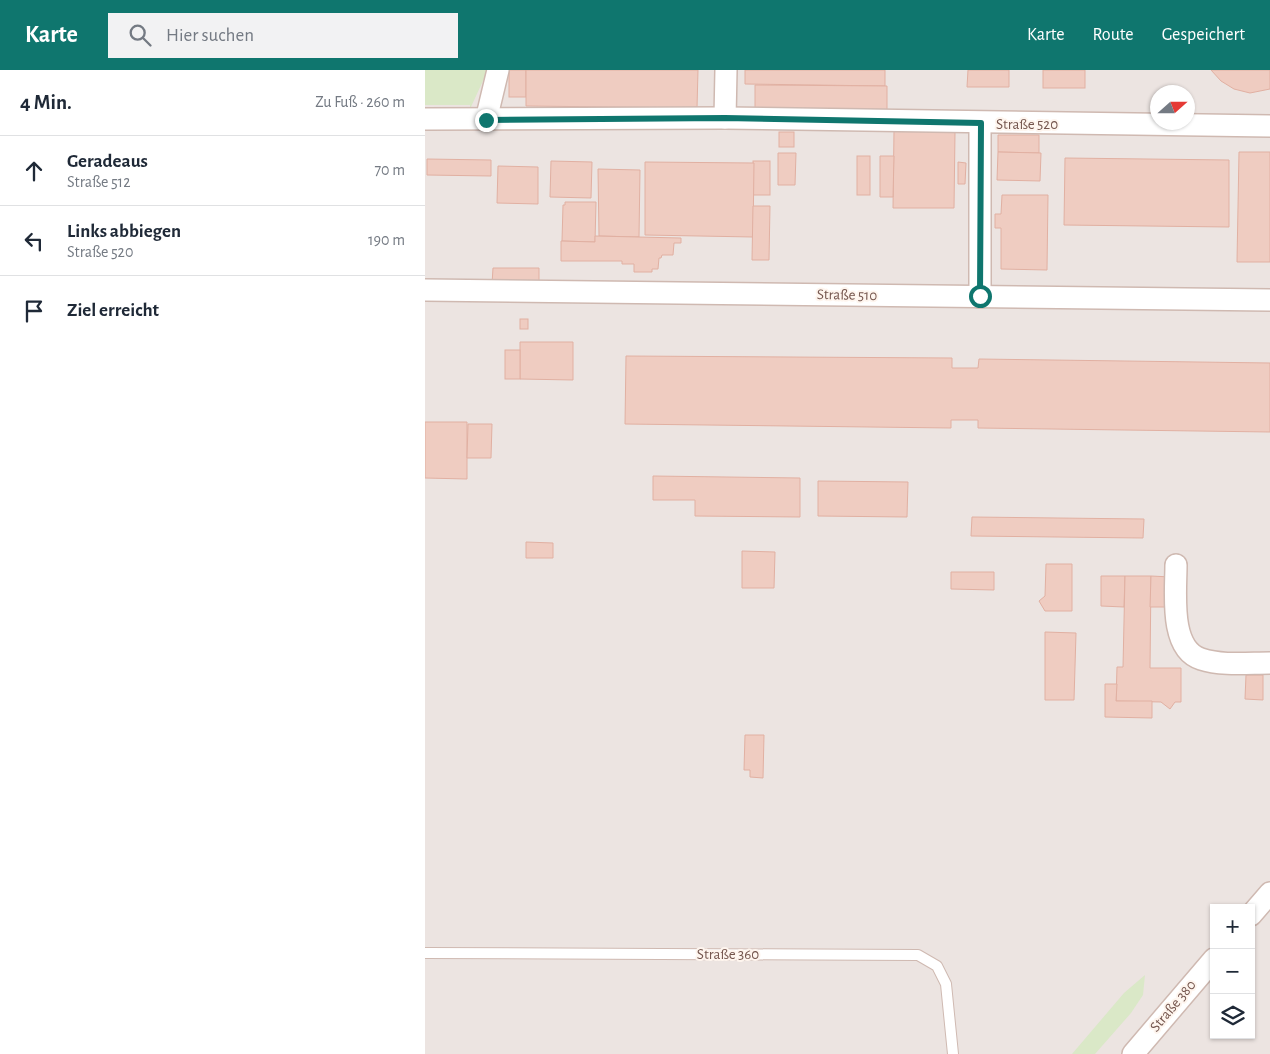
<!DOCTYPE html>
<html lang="de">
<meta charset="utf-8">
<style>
:root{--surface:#fff;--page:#f2f2f3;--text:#1f2937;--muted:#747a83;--line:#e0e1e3;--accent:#0f766e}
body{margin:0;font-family:"Alegreya Sans",sans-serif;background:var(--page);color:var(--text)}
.controls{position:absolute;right:15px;bottom:15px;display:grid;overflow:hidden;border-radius:0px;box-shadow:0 1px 4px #0004}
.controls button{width:45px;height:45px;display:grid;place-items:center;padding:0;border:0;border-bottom:1px solid var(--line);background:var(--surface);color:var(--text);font:25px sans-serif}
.compass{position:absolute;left:725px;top:15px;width:45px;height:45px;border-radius:50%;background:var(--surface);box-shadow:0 1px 4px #0004;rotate:69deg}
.stop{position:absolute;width:15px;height:15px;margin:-11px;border:4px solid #0f766e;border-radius:50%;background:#fff}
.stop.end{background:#0f766e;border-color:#fff;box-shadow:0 1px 5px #0008}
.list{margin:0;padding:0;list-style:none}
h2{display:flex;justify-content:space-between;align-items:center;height:65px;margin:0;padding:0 20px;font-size:21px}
h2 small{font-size:16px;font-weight:400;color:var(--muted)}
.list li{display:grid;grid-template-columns:32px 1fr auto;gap:15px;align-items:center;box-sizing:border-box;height:70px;padding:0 20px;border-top:1px solid var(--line)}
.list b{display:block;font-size:19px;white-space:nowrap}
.list p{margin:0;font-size:16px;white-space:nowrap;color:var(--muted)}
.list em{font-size:16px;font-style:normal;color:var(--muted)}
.icon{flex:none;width:28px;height:28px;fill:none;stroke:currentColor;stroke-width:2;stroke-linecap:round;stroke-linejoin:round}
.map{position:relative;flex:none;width:845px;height:984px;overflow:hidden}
header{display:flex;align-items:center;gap:30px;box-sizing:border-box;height:70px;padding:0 25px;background:var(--accent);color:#fff}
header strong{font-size:24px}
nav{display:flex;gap:28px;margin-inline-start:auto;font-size:18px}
.search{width:350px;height:45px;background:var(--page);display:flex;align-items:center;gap:12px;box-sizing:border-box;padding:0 18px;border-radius:0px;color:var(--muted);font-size:19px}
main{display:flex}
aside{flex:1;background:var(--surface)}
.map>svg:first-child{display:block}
.industrial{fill:#ece4e1;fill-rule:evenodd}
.green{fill:#dae8c7}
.building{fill:#efccc1;stroke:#e1b0a2}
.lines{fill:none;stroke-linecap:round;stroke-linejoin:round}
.lane-casing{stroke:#cfb9b1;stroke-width:12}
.street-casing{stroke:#cfb9b1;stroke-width:24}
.lane{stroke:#fff;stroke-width:10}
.street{stroke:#fff;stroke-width:21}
.route{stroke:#0f766e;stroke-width:6}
.labels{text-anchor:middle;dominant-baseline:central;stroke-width:4;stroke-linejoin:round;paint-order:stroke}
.street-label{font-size:15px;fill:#74554d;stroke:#fef5ee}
</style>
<header>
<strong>Karte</strong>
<div class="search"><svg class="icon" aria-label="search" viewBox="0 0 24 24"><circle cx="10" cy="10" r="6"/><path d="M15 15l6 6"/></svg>Hier suchen</div>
<nav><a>Karte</a><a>Route</a><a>Gespeichert</a></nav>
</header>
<main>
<aside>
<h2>4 Min.<small>Zu Fuß · 260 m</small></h2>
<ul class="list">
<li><svg class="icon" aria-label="ahead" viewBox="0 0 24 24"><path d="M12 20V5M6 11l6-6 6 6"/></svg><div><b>Geradeaus</b><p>Straße 512</p></div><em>70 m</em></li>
<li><svg class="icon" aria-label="left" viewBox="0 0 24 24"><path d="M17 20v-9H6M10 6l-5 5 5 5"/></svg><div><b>Links abbiegen</b><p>Straße 520</p></div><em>190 m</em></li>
<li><svg class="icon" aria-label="arrive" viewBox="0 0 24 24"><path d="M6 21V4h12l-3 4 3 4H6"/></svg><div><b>Ziel erreicht</b></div></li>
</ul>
</aside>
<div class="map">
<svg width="845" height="984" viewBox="0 0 845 984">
<rect width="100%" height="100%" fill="#fbf0e8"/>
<path class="industrial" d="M0,0H845V984H0ZM732,22H762V52H732ZM789,838H826V965H789Z"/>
<g class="green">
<polygon points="0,0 63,0 45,39 45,35 0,35"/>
<polygon points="720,905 718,925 706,943 670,984 647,984 699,923"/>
</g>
<g class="building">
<rect x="84" y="0" width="17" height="27"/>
<polygon points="101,0 273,0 272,38 101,36"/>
<polygon points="320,0 460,0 460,16 320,14"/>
<polygon points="543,0 584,0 584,17 542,17"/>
<rect x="618" y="0" width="42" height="18"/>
<polygon points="786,0 845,0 845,19 825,23 809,19 796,11"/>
<polygon points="330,15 462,16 462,54 330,53"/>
<polygon points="469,61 530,62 529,138 468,138"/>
<rect x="354" y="62" width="15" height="15"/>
<polygon points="573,65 614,65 614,83 573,82"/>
<polygon points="573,82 616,83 615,111 572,110"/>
<polygon points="814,82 845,82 845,192 812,192"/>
<polygon points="353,83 371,83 370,115 353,115"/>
<rect x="432" y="86" width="13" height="39"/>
<polygon points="455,86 469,86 468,127 455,127"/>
<polygon points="640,88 804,90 804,157 639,155"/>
<polygon points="2,89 66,90 66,106 2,105"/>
<polygon points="126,91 167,92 166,128 125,127"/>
<rect x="328" y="91" width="17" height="34"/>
<polygon points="220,92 329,93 328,167 220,165"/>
<polygon points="533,92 541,93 540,114 533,114"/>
<polygon points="73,96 113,97 113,134 72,133"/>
<polygon points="173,99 215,100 214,167 174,166"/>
<polygon points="577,125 623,125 622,200 576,199 576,158 570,158 570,144 576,144"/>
<polygon points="140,132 171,132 170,172 137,171 138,135 140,135"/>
<polygon points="328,136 345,136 344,190 327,190"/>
<polygon points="170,166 256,168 256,173 249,173 248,185 237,185 236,188 234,188 233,199 227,199 227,202 209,202 209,194 197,194 197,191 136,191 136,171 170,172"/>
<polygon points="68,198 114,198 114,214 67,214"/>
<rect x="95" y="249" width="8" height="10"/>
<polygon points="95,272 148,272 148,310 95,309"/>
<rect x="80" y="280" width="15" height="29"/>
<polygon points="201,286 527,288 527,298 553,298 554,289 845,293 845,362 553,358 553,350 526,350 526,358 200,354"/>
<polygon points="0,352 42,352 42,409 0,408"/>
<polygon points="43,354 67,354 66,388 42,388"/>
<polygon points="228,406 375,408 375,447 270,446 270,430 228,430"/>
<polygon points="393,411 483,412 482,447 393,446"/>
<polygon points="547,447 719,449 718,468 546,466"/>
<polygon points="101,472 128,473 128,488 101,488"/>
<polygon points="317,481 350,482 349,518 317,518"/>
<polygon points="621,494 647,494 647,541 620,541 614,531 620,526"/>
<polygon points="526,502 569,502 569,520 526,519"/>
<polygon points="676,506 700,506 699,537 676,536"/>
<polygon points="700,506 726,506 725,598 756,598 756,632 750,632 745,639 736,632 691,631 692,597 698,597"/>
<polygon points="726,506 746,507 746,537 725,537"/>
<polygon points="620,562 651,563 649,630 620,630"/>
<polygon points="821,605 838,605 838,630 820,629"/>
<polygon points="680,614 692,614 691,631 727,631 727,648 680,647"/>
<polygon points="320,665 339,665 338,708 325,707 325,700 319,700"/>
</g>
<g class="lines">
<g class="lane-casing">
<polyline id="lane" points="0,883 493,885 512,896 521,914 528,984"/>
</g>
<g class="street-casing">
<g id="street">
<polyline points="300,48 301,0"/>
<polyline points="0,49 300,48 845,56"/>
<polyline points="61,50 73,0"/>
<polyline points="0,220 845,230"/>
<polyline points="555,227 555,53"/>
<path d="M751,495C751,522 744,579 776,589C797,596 823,593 845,593"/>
<polyline points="826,845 845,823"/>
<polyline points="708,984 789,889"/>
</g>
</g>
<use href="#lane" class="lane"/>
<use href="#street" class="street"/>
</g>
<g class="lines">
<polyline class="route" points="61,50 300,48 556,53 555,226"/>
</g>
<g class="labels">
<g class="street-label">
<text x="602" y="54">Straße 520</text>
<text transform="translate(422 225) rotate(1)">Straße 510</text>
<text x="303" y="884">Straße 360</text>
<text transform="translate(748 936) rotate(-50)">Straße 380</text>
</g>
</g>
</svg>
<div class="controls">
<button>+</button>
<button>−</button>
<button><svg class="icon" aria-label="layers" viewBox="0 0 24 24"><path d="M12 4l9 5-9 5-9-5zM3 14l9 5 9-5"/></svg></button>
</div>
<svg class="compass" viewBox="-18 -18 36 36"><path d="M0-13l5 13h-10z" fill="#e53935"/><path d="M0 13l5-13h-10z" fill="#747a83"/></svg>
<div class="stop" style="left:555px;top:226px"></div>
<div class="stop end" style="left:61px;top:50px"></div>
</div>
</main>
